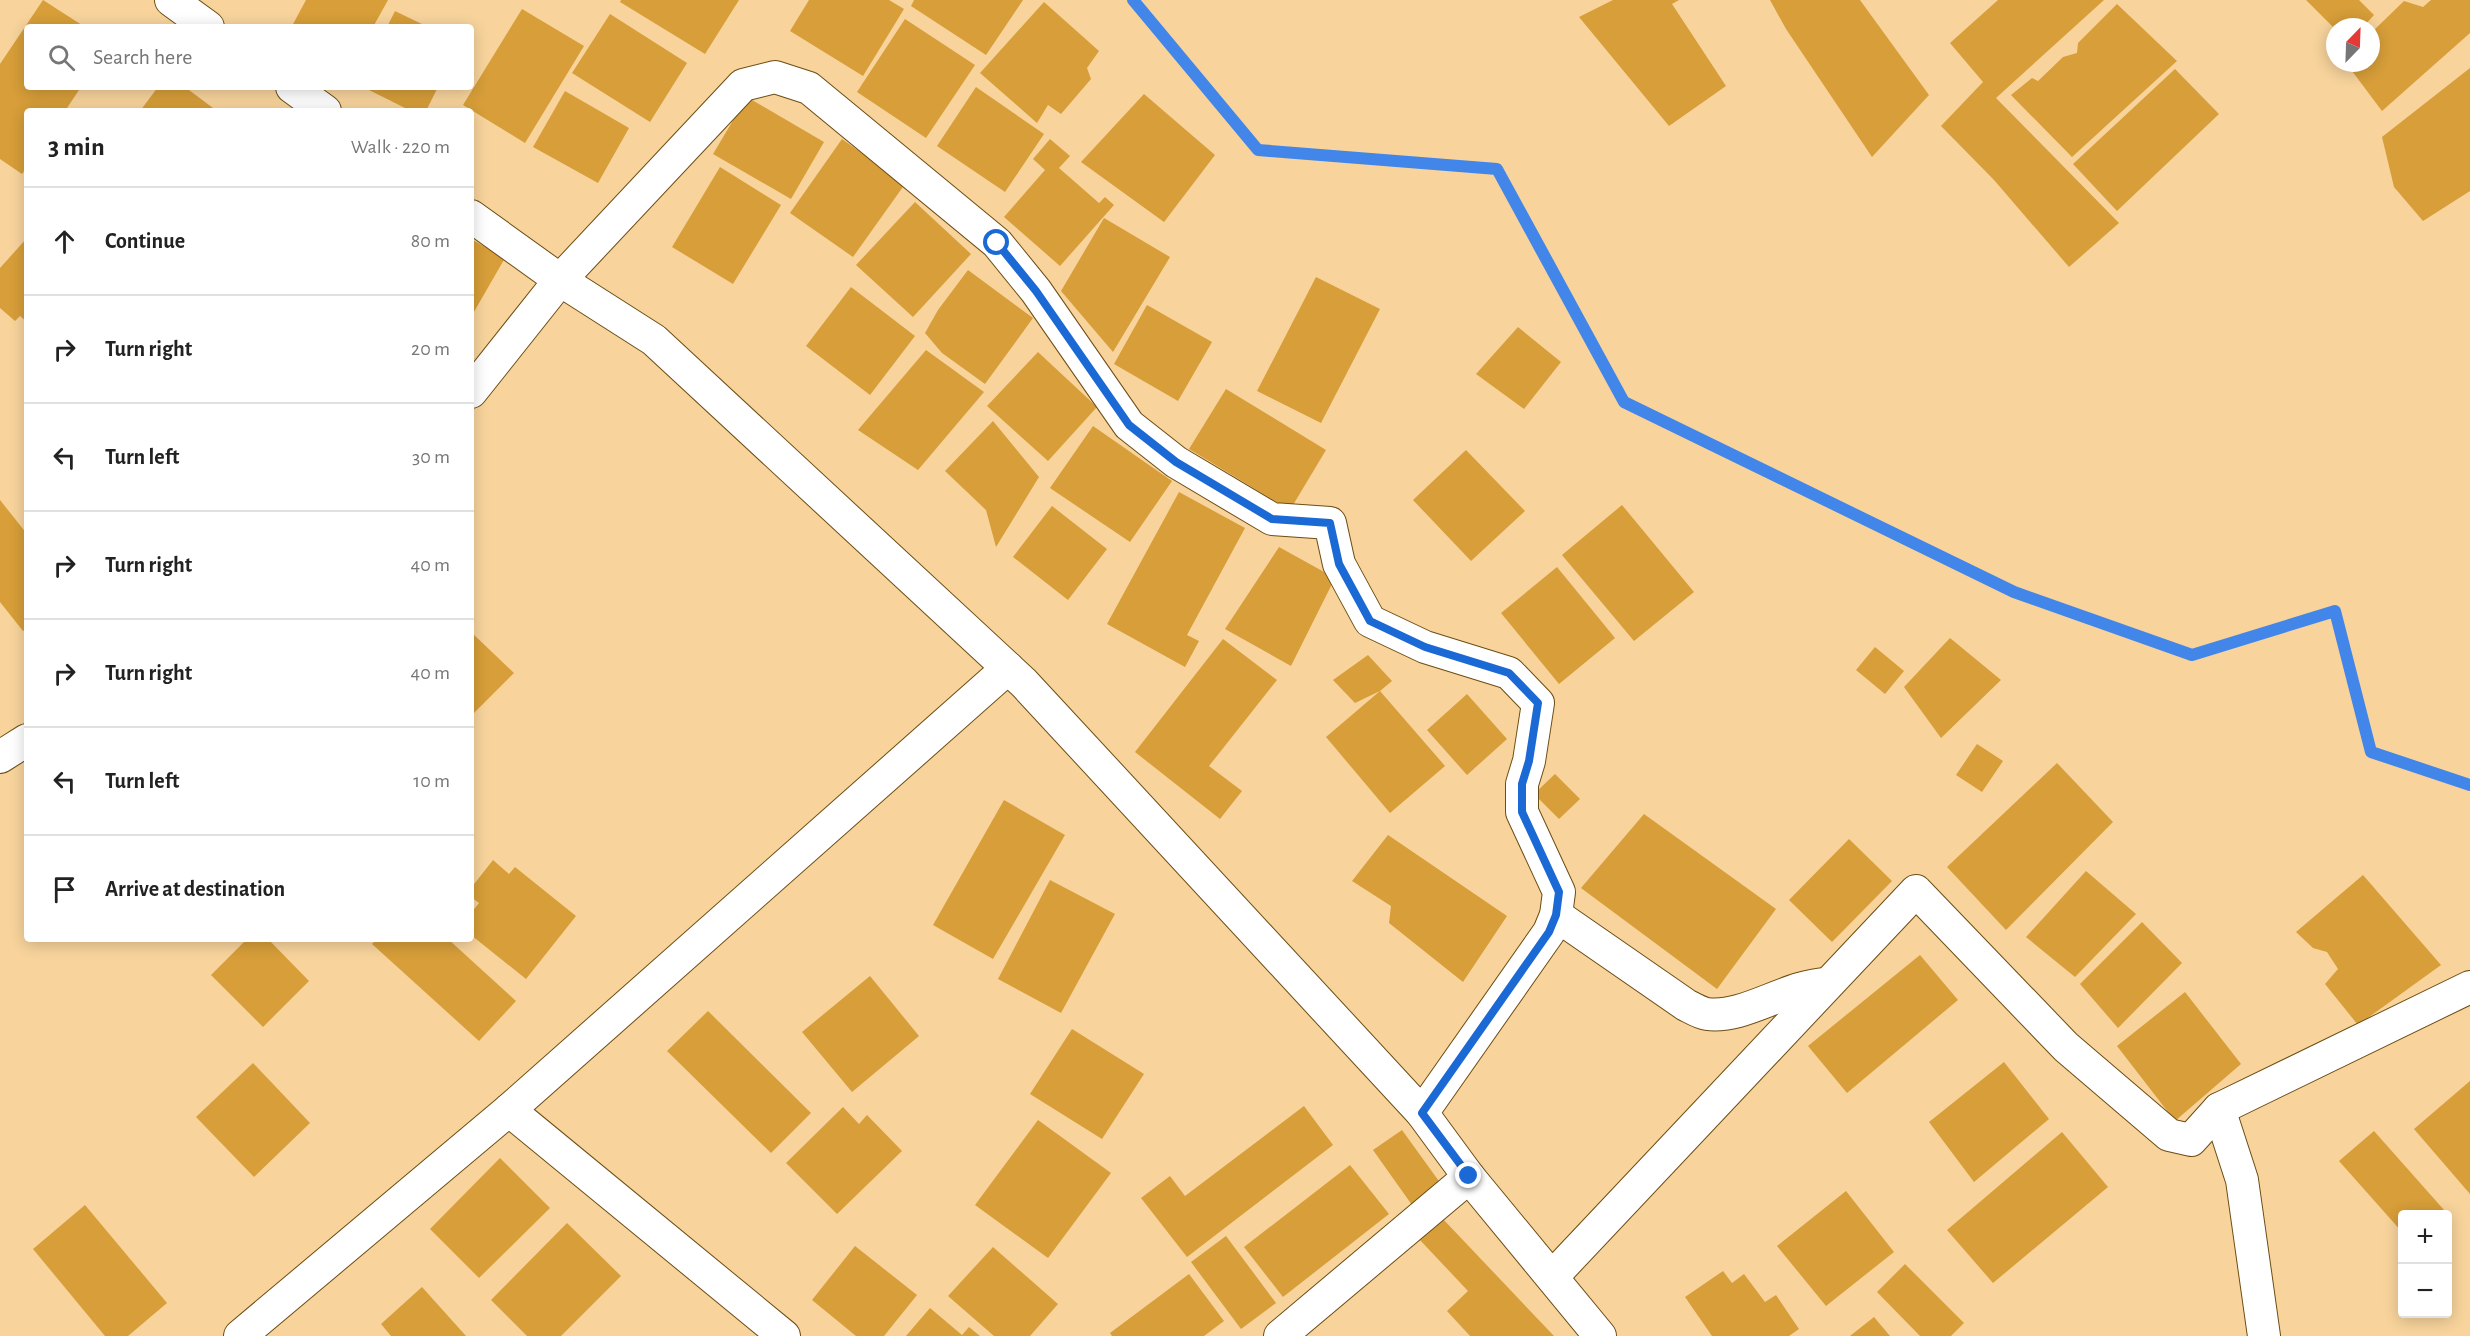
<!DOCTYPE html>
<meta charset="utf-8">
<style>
:root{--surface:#fff;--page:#f2f2f2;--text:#222;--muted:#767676;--line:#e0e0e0}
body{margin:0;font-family:"Alegreya Sans",sans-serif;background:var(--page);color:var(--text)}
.controls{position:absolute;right:18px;bottom:18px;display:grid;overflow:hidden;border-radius:6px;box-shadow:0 3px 15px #0003}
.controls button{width:54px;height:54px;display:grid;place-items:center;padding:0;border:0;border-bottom:2px solid var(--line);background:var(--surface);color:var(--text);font:30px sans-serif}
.compass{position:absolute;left:2326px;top:18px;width:54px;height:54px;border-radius:50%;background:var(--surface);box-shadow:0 3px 15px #0003;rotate:23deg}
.stop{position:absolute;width:18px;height:18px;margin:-14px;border:4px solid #1b69d4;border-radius:50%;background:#fff}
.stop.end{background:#1b69d4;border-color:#fff;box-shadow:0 2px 6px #0008}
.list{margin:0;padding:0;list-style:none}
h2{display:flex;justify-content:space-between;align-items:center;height:78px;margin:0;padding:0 24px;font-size:26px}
h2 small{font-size:20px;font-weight:400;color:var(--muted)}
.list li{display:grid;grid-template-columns:39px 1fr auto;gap:18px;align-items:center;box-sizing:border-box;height:108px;padding:0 24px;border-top:2px solid var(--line)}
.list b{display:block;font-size:22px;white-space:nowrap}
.list em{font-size:20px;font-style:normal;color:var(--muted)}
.icon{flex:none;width:33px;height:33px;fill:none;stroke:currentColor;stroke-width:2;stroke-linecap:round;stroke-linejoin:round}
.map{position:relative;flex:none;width:2470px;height:1336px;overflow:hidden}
.search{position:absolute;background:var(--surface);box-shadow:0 3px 15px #0003;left:24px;top:24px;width:450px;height:66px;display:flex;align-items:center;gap:15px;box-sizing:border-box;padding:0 21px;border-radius:6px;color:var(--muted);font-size:22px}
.panel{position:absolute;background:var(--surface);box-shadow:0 3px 15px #0003;left:24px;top:108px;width:450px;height:834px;border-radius:6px}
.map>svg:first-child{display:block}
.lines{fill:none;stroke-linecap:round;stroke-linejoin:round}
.stream{stroke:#4286e9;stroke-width:12}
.building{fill:#d79e39}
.street-casing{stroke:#6c4d13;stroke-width:34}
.street{stroke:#fff;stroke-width:32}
.route{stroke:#1b69d4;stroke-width:8}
</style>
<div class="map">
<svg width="2470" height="1336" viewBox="0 0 2470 1336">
<rect width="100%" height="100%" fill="#f8d49c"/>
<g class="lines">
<polyline class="stream" points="1133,0 1258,150 1497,169 1624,402 2014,592 2192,655 2335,611 2371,752 2470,785"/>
</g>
<g class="building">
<polygon points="43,0 85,27 27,27 27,87 81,87 65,111 27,111 27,167 22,174 0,159 0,64"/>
<polygon points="306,0 388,0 373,27 294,27 292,26"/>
<polygon points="621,0 739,0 705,54 620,2"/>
<polygon points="809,0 889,0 904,9 863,76 790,31"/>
<polygon points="914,0 1023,0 986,55 911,6"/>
<polygon points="1613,0 1679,0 1672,4 1726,86 1669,126 1579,17"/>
<polygon points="1770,0 1860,0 1929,95 1872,157 1786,29"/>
<polygon points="1998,0 2104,0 1996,98 2119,223 2069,267 1994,180 1941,126 1983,82 1950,43"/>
<polygon points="2306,0 2359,0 2374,15 2363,27 2335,29"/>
<polygon points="2431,0 2470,0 2470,33 2382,111 2346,63 2371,63 2371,33 2404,1 2423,7"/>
<polygon points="1044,2 1099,51 1087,68 1091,79 1061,114 1048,105 1037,123 980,73"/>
<polygon points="2117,4 2177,61 2072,157 2011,95 2032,78 2038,81 2063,57 2077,53 2078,43"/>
<polygon points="522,9 584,46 525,143 463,105"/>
<polygon points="395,11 428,27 387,27"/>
<polygon points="610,14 687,63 650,122 572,73"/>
<polygon points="905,19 975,65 926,138 857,92"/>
<polygon points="2470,68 2470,191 2423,221 2394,187 2382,137"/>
<polygon points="2175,69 2219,114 2117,211 2073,164"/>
<polygon points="158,87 185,87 217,111 140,111"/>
<polygon points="363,87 438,87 426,111 411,111"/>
<polygon points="976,87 1044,134 1005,192 937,146"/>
<polygon points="565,91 629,128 598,183 533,147"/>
<polygon points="1144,94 1215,155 1164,222 1081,162"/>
<polygon points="747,97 824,142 791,199 713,154"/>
<polygon points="842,139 905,184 853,257 790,213"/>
<polygon points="1050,139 1070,156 1059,168 1099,203 1105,197 1114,205 1060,266 1004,217 1045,170 1033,159"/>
<polygon points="720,167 781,205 733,284 672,247"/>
<polygon points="915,202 971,254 913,317 856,265"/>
<polygon points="1104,218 1170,257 1113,352 1061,291"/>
<polygon points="27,238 27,322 20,316 15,321 0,308 0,268"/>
<polygon points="471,239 505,258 471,317"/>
<polygon points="968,270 1033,318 985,384 942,353 925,333 938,310"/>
<polygon points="1316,277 1380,309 1321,423 1257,391"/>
<polygon points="851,287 915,336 870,395 806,346"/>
<polygon points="1147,305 1212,342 1178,401 1114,364"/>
<polygon points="1518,327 1561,362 1524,409 1476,374"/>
<polygon points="926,350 984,392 918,470 858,430"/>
<polygon points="1038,352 1097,407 1048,461 987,406"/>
<polygon points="1226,389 1326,450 1290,510 1189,449"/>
<polygon points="993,421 1039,477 996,547 986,510 945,471"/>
<polygon points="1093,426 1172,481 1130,542 1050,488"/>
<polygon points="1466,450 1525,511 1471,561 1413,500"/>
<polygon points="1179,492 1245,528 1187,635 1199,641 1185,667 1107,624"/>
<polygon points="0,500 27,534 27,629 23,631 0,602"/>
<polygon points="1622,505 1694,592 1634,641 1562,555"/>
<polygon points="1052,506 1107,549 1068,600 1013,557"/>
<polygon points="1279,547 1335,578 1291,666 1225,629"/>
<polygon points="1557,567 1615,638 1559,684 1501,613"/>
<polygon points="471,632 514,673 471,716"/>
<polygon points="1950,638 2001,680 1941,738 1904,687"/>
<polygon points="1223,639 1277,680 1209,766 1242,791 1220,819 1135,752"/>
<polygon points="1875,647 1904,671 1885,694 1856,670"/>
<polygon points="1368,655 1392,681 1380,691 1355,703 1333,680"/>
<polygon points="1380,691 1445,766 1390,813 1326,737"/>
<polygon points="1467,694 1507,739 1467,775 1427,730"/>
<polygon points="1977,744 2003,761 1982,792 1956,775"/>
<polygon points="2057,763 2113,822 2006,930 1947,867"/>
<polygon points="1555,774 1580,799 1559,819 1534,794"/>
<polygon points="1004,800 1065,835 993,959 933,925"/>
<polygon points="1644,814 1776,909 1717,989 1581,888"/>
<polygon points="1388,835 1507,916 1463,982 1389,923 1391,906 1352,881"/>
<polygon points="1849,839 1892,881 1832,942 1789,900"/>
<polygon points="493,860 509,874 515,867 576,916 526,979 471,935 471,913 479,903 471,897 471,888"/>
<polygon points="2086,871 2136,914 2075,977 2026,937"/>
<polygon points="2363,875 2441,965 2358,1025 2325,984 2338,969 2327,952 2313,948 2296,932"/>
<polygon points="1050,880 1115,914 1061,1013 998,979"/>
<polygon points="2142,922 2182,963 2118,1028 2080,984"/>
<polygon points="247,939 268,939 309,981 263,1027 211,975"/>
<polygon points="377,939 448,939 516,1001 479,1041 372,944"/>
<polygon points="1920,955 1958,1000 1847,1093 1808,1046"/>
<polygon points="870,976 919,1036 852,1092 802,1032"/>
<polygon points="2185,992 2241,1064 2175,1121 2117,1046"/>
<polygon points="708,1011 811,1113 771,1153 667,1051"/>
<polygon points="1072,1029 1144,1074 1102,1139 1030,1094"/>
<polygon points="2004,1062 2049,1119 1974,1182 1929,1122"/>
<polygon points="253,1063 310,1123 254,1177 196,1117"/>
<polygon points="2470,1081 2470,1194 2414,1129"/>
<polygon points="1304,1106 1333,1145 1187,1257 1141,1198 1170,1176 1185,1196"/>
<polygon points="843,1107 859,1124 867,1115 902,1151 837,1214 786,1163"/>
<polygon points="1038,1120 1111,1173 1048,1258 975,1205"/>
<polygon points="1402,1130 1441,1184 1412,1205 1373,1150"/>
<polygon points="2374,1131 2452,1219 2448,1222 2448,1214 2402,1214 2402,1232 2339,1161"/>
<polygon points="2062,1132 2108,1187 1993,1283 1947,1230"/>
<polygon points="500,1158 550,1208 479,1278 430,1229"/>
<polygon points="1350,1165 1389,1214 1283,1297 1244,1247"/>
<polygon points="1846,1191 1894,1252 1826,1306 1777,1246"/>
<polygon points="85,1205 167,1303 128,1336 105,1336 33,1249"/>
<polygon points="1442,1218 1554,1336 1470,1336 1447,1311 1468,1291 1419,1239"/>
<polygon points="567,1223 621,1276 561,1336 527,1336 491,1300"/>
<polygon points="1226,1236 1276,1303 1241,1329 1191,1262"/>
<polygon points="855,1246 917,1295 884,1336 856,1336 812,1300"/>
<polygon points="993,1247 1058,1304 1030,1336 994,1336 948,1296"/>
<polygon points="1905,1264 1964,1323 1951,1336 1920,1336 1877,1292"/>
<polygon points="1723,1271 1732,1283 1744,1274 1765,1302 1776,1295 1799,1329 1789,1336 1712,1336 1685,1297"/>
<polygon points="1189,1274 1224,1321 1204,1336 1112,1336 1110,1333"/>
<polygon points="422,1287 466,1336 391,1336 381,1324"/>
<polygon points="930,1308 962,1335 969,1327 980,1336 906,1336"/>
<polygon points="1874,1317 1890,1336 1850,1336"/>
</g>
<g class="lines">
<g class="street-casing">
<g id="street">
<polyline points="171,0 208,27"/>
<polyline points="292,87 325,111"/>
<polyline points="471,216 560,280 654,340 1024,683 1422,1113 1469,1177 1600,1336"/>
<polyline points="471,392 560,280 743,85 775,77 809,88 997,243 1036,291 1129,425 1176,462 1272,519 1330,523 1339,564 1370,621 1425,647 1509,673 1538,703 1529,761 1522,784 1522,812 1559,892 1556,915 1549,932 1422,1113"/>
<polyline points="0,757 27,740"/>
<path d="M1556,915L1686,1005C1692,1008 1700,1013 1707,1014C1745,1019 1787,985 1827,984"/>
<polyline points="2219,1109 2242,1180 2264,1336"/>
<polyline points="509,1110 784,1336"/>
<polyline points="1553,1276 1916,891 2066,1047 2169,1135 2191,1140 2219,1109 2470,987"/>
<polyline points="240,1336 509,1110 1008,668"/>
<polyline points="1280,1336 1469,1177"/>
</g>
</g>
<use href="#street" class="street"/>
</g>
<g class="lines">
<polyline class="route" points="997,243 1036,291 1129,425 1176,462 1272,519 1330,523 1339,564 1370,621 1425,647 1509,673 1538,703 1529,761 1522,784 1522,812 1559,892 1556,915 1549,932 1422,1113 1469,1176"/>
</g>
</svg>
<div class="controls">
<button>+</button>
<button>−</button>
</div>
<svg class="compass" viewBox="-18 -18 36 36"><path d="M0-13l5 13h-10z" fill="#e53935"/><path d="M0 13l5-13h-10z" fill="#767676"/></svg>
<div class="stop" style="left:997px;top:243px"></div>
<div class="stop end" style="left:1469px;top:1176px"></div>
<div class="search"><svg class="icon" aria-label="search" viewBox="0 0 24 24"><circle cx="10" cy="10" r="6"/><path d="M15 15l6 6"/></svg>Search here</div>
<section class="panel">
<h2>3 min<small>Walk · 220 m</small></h2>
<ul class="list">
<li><svg class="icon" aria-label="ahead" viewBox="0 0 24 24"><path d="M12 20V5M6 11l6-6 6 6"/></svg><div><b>Continue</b></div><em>80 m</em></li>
<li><svg class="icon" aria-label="right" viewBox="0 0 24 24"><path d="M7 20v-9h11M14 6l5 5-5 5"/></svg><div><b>Turn right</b></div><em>20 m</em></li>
<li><svg class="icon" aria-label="left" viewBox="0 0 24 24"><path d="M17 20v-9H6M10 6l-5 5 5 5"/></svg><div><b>Turn left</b></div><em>30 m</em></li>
<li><svg class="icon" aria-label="right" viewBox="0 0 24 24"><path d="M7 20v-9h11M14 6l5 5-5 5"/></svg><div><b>Turn right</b></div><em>40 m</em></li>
<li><svg class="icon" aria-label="right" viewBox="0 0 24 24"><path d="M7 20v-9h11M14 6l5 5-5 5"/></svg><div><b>Turn right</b></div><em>40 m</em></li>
<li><svg class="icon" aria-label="left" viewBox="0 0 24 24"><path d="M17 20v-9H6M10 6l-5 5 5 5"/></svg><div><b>Turn left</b></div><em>10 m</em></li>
<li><svg class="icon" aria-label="arrive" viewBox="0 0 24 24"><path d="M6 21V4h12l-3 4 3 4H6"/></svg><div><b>Arrive at destination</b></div></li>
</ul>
</section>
</div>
